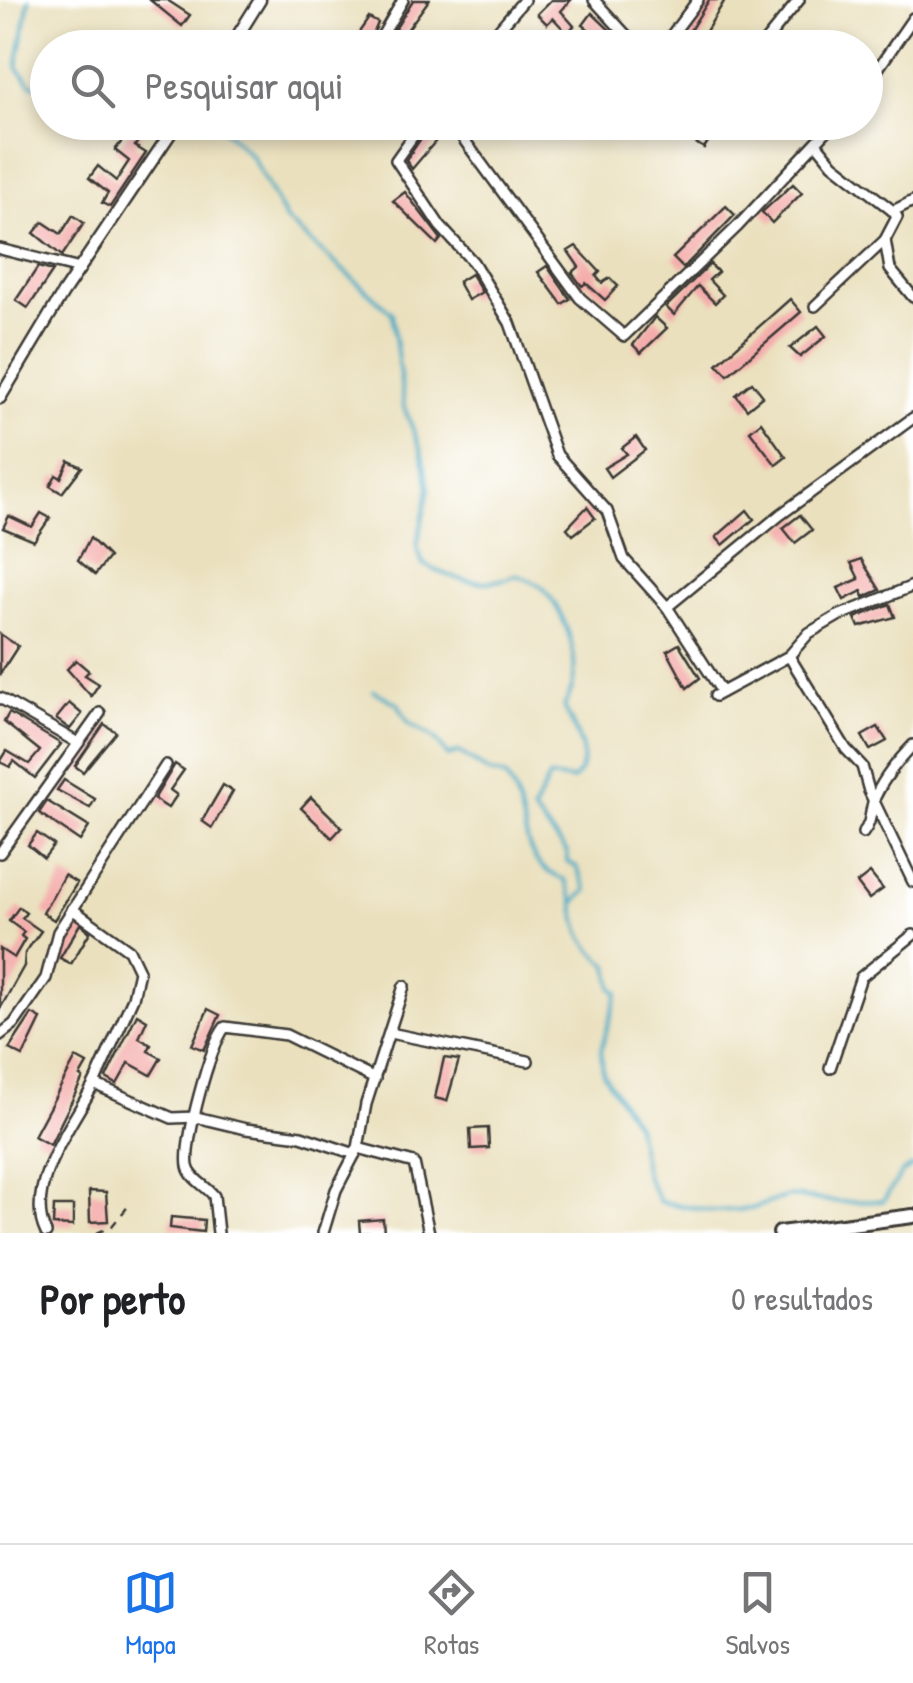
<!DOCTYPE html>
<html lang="pt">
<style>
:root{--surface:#fff;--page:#f6f6f6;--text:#202124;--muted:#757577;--line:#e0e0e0;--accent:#1a73e8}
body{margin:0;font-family:"Patrick Hand",sans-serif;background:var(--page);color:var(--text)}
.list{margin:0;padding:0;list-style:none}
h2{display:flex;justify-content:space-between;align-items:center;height:130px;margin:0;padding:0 40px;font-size:42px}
h2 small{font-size:32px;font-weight:400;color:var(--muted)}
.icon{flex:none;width:55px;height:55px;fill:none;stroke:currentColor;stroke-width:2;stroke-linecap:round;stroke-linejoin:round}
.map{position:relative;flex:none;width:913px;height:1233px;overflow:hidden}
.search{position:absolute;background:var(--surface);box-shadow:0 5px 15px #0003;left:30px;right:30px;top:30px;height:110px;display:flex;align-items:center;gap:25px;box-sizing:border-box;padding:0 35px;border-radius:55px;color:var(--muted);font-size:38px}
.sheet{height:310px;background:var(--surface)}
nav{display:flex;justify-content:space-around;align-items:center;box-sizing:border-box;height:140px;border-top:2px solid var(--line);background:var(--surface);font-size:28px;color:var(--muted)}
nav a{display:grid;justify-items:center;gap:5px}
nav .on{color:var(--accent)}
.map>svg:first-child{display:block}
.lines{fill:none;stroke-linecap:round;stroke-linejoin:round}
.stream{stroke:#43a9c3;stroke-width:4}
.building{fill:#f4adac}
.minor-casing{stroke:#3b3934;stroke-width:14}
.tertiary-casing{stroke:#3b3934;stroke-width:15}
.secondary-casing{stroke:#3b3934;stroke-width:18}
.path{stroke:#3b3934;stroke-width:2.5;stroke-dasharray:8 8;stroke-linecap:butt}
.minor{stroke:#fff;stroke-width:9}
.tertiary{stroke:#fff;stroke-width:10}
.secondary{stroke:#fff;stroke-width:12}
</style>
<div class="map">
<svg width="913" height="1233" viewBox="0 0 913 1233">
<rect width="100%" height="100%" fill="#fff"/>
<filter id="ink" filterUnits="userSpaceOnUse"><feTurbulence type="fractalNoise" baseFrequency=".01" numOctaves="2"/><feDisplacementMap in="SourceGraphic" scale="20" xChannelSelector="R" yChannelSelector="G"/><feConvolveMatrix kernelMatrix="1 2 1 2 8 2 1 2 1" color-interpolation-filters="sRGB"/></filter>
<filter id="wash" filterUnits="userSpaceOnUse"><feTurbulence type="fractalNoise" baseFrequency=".0048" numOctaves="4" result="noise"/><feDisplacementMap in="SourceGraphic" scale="40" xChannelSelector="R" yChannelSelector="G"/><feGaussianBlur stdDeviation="2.25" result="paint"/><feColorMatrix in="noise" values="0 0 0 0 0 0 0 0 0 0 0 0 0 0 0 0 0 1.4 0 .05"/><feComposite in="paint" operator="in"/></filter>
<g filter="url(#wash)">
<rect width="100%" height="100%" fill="#eae0bd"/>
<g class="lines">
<g class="stream">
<polyline points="29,0 17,67 31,84 48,89"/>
<path d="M216,122L252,157L286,220L392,313L404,407L421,450L429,488L417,546L423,564C453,580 484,589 516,575C525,579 538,582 544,589C570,621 586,671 564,706C573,730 596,758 573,780L549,777L533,811L567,852V862L576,866L587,890L574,903C577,933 586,947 609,966L613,989L618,992L601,1049L603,1073L636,1125L645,1174L660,1202L714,1211L751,1209L788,1196L840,1202L883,1201L902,1173L913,1166"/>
<path d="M374,691L398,704L409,723L435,739L448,756L459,752L489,772L505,776C534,814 511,861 565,880L574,903"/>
</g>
</g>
<g id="blocks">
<g class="building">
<polygon points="150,0 167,0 190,15 182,26"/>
<polygon points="413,0 429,0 402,37 394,31"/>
<polygon points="551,0 571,0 561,11 574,26 567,33 553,18 547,24 537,14"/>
<polygon points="709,0 725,0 696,48 679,48"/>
<polygon points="592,13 615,35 608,44 583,25"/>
<polygon points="369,18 378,23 367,48 348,48"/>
<polygon points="137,122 149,122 135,146 146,153 110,207 102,203 108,193 89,178 98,166 116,181 129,161 115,150"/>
<polygon points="438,122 446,129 412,169 406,160 431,124"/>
<polygon points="703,122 721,122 704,148 691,140"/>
<polygon points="793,184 802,193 772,223 762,212"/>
<polygon points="405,192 441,239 437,244 393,201"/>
<polygon points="726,206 735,215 683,268 673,258"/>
<polygon points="73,215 84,223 62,256 34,233 43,222 61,234"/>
<polygon points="576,246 600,272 596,276 602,283 610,278 618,286 605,300 586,283 582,286 572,273 579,267 568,251"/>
<polygon points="710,264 718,272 709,280 723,295 715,303 698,286 674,315 666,307"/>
<polygon points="547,266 570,299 562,304 538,272"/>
<polygon points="38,267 53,271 28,308 16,300"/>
<polygon points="471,274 482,292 468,300 458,282"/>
<polygon points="790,299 801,312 728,375 717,364"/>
<polygon points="655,317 667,328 641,353 633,345"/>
<polygon points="818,326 826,336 800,357 790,348"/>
<polygon points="752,382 763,396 747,409 736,395"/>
<polygon points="761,422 786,457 776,465 750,431"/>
<polygon points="636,437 645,450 610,477 604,468 627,454 622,448"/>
<polygon points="69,461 82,467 62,493 50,486 56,475 61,478"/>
<polygon points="587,507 595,518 573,535 567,528"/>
<polygon points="747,510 754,519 723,545 716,537"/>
<polygon points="41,513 50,518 34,541 3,528 9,516 32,527"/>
<polygon points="800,515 812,530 795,543 783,528"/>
<polygon points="90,538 109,557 95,575 78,560"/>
<polygon points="861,559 880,590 864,597 862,591 844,600 838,588 859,579 851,563"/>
<polygon points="890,604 895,617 859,627 855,618"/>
<polygon points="0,634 18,646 0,674"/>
<polygon points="679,644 700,678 687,688 667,651"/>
<polygon points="76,660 89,671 85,675 99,684 91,696 67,669"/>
<polygon points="69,703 82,714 70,729 56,719"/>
<polygon points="9,713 61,744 35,778 14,761 10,767 0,762 7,751 29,764 40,751 4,722"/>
<polygon points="104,724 116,732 83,772 75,766"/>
<polygon points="878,727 887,741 870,750 862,736"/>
<polygon points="175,764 184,770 170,790 177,795 168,808 154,799"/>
<polygon points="64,780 95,799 90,808 57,790"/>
<polygon points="223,785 233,791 212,828 202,821"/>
<polygon points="311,797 342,827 332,838 301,808"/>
<polygon points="47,801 89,827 80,841 39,813"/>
<polygon points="37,833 54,845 44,858 28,845"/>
<polygon points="870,873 883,889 869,899 857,883"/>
<polygon points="64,875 77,883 54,920 43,913"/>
<polygon points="19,907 26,913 22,918 41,931 25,953 24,966 0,1009 0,949 14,958 25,939 21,936 24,932 9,921"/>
<polygon points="80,924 90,932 71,964 60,958"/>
<polygon points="208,1009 220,1015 204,1050 192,1045"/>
<polygon points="32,1014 41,1019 23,1056 9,1049"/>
<polygon points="137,1014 147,1020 139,1038 151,1045 148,1051 161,1058 151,1075 129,1063 117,1084 106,1078"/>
<polygon points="76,1058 87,1064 80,1076 83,1078 50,1145 34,1136"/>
<polygon points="444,1058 459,1060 447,1101 435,1098"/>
<polygon points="488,1128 489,1148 471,1149 470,1129"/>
<polygon points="89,1191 106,1192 108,1221 90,1222"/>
<polygon points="54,1206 73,1206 73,1226 53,1225"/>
<polygon points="171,1217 204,1220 203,1232 170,1228"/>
<polygon points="383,1219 384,1233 360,1233 359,1221"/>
</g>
</g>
</g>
<g filter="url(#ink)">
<use href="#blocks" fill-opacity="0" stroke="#3b3934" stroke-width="2.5"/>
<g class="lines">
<g class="minor-casing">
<g id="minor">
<polyline points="594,0 638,48"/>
<polyline points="375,48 403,0"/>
<polyline points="483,48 524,0"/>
<polyline points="662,48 698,0"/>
<polyline points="760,48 799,0"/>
<polyline points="866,86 913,18"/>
<polyline points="423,122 396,160 440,226 473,262 510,323 557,455 607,511 624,559 667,607 722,692"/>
<polyline points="451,122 580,298 624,336 738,226 835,122"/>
<polyline points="816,143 833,164 893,211"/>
<polyline points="893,211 913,201"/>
<polyline points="885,240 890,269 913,297"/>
<polyline points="0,249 80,269"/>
<polyline points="815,306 885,240 897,217 893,211"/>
<polyline points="667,607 780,515 913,418"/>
<polyline points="789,656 846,749 862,766 869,791 913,882"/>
<polyline points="715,696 789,656 809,633 838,616 913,586"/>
<polyline points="0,698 78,743"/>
<path d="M863,833C873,821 869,810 875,797C885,776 898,761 913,745"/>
<polyline points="0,853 100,713"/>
<polyline points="72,909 129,950 139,971 133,998 94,1084"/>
<polyline points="390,1033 528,1061"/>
<polyline points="0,1035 14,1024 46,978 58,932 166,765"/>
<polyline points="830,1068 861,977 913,935"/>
<polyline points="358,1148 414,1163 429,1233"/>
<path d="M46,1233C23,1187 73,1124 94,1084L172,1118L196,1117L246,1129L301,1136L355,1154"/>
<path d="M218,1233L214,1196C207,1186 190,1179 188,1166C184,1142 210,1045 225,1027L286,1035L375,1079"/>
<polyline points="323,1233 336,1190 358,1148 366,1104 404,986"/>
</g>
</g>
<g class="tertiary-casing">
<g id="tertiary">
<polyline points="230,48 260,0"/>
<polyline points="0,398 63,293 178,122"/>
</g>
</g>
<g class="secondary-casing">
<polyline id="secondary" points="780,1233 913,1216"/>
</g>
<polyline class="path" points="97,1233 112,1226 130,1204"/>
<use href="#minor" class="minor"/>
<use href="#tertiary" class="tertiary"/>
<use href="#secondary" class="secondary"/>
</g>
</g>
</svg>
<div class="search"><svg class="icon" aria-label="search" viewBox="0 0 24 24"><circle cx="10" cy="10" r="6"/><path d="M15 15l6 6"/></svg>Pesquisar aqui</div>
</div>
<section class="sheet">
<h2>Por perto<small>0 resultados</small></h2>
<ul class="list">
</ul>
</section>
<nav>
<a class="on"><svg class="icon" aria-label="map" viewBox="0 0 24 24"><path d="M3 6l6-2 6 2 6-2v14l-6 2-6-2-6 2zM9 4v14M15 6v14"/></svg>Mapa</a>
<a><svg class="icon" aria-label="directions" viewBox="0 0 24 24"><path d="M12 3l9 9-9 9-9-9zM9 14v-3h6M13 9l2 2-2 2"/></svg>Rotas</a>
<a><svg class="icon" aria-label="saved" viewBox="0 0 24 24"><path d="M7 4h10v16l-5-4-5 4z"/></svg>Salvos</a>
</nav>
